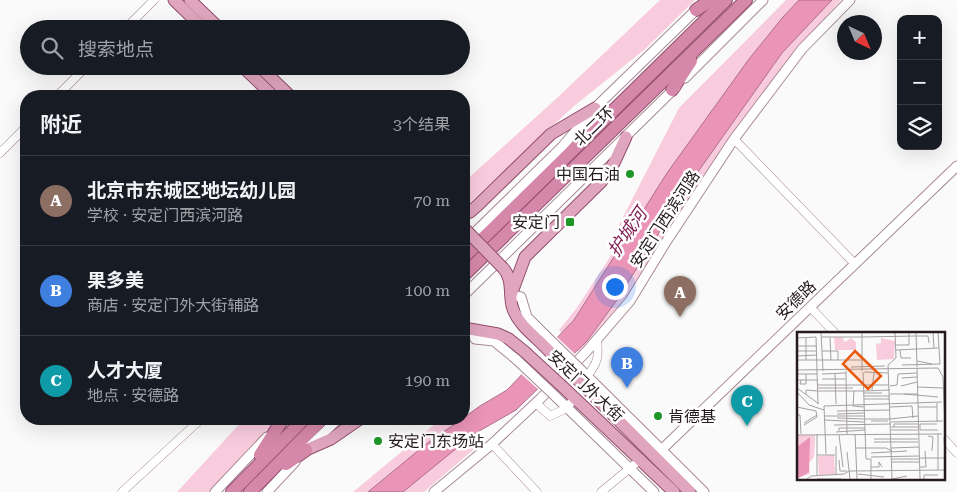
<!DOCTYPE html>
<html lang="zh">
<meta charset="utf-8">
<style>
:root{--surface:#171b24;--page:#20242c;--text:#f1f3f6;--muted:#9ea1a6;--line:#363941;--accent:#1e9727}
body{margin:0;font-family:"Roboto Serif","Noto Sans SC",serif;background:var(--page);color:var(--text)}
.controls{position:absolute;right:15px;top:15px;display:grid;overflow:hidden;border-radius:10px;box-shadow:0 5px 20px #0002}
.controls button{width:45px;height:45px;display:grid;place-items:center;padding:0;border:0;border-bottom:1px solid var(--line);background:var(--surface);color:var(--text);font:25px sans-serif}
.compass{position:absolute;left:837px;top:15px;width:45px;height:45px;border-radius:50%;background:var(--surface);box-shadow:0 5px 20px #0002;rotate:136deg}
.you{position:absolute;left:614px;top:286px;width:18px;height:18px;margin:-12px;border:4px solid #fff;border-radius:50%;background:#1a73e8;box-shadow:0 0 0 8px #1a73e833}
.badge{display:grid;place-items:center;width:32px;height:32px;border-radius:50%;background:var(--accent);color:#fff;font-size:16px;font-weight:700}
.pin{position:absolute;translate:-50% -41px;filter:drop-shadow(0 1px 2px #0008)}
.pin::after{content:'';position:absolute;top:26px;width:18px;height:15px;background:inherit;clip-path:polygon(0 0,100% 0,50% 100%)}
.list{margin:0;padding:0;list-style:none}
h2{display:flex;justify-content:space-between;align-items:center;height:65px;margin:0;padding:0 20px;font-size:21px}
h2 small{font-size:16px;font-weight:400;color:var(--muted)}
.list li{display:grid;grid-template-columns:32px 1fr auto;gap:15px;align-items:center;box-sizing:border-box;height:90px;padding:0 20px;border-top:1px solid var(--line)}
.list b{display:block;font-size:19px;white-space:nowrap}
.list p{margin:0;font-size:16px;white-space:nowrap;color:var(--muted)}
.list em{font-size:16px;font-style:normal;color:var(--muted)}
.icon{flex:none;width:28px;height:28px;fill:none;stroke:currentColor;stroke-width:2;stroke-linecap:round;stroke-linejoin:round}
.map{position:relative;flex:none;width:957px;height:492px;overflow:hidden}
.search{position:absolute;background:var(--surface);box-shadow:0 5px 20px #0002;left:20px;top:20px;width:450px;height:55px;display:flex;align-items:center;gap:12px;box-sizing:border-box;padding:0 18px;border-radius:28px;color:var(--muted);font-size:19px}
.panel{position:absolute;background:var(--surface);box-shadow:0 5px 20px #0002;left:20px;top:90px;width:450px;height:335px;border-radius:20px}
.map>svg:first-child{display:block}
.green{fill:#f9ccdd}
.water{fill:#ea94b8;stroke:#af6f8a}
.pier{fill:#fafafa}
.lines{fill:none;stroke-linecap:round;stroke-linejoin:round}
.minor-casing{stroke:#a88a95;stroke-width:9}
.tertiary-casing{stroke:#a88a95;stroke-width:11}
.primary-casing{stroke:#924e6b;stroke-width:13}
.trunk-casing{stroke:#924e6b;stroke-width:14}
.minor{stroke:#fff;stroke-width:8}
.tertiary{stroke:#fff;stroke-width:9}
.primary{stroke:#e0a6bf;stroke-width:11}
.trunk{stroke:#d688aa;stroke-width:12}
.tertiary-bridge-casing{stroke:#a88a95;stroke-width:11;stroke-linecap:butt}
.primary-bridge-casing{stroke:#924e6b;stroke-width:13;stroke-linecap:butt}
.tertiary-bridge{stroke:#fff;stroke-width:9}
.primary-bridge{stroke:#e0a6bf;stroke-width:11}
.poi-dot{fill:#1e9727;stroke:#fff;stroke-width:2}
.labels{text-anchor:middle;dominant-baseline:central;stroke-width:5;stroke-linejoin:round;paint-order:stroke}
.street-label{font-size:16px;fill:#251a1e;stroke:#fff}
.poi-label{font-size:16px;fill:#251a1e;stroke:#fff;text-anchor:end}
.water-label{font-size:18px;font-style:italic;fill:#7d1a4e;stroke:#fff}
.inset-river{fill:none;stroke:#ea94b8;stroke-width:2.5}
.inset-road{fill:none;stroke:#a5a0a2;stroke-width:1}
.view{fill:#e8590c;fill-opacity:0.15;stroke:#e8590c;stroke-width:2.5}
.inset-edge{fill:none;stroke:#251a1e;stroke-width:2.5}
</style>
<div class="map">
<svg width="957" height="492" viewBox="0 0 957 492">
<rect width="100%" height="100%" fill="#fafafa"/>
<g class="green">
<polygon points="660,0 695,0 644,50 574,106 464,208 464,182 557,98"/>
<polygon points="786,0 841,0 787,60 729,139 626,299 580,353 559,330 576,309 620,242 619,225 679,108"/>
<polygon points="464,412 480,444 424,492 353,492 441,419 464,419"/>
<polygon points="244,419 279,419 209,492 177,492"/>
</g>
<polygon class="water" points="799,0 832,0 782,53 690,183 617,300 587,341 516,410 474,434 403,492 368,492 425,445 480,406 507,390 574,320 667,173 749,59 783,17"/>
<polygon class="pier" points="556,336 576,355 540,391 520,373"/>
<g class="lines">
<g class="minor-casing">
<g id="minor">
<polyline points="125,29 154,0"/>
<polyline points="57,96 87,66"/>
<polyline points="734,139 855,264"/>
<polyline points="0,153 26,127"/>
<polyline points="810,307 835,333"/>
<path d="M587,376C598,363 599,356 597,340"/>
<polyline points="536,403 550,416 563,410 575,399"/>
<polyline points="943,438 957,453"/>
<polyline points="492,444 537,492"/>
<polyline points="122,492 201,419"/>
<polyline points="601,492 641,459"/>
</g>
</g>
<g class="tertiary-casing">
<g id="tertiary">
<polyline points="685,78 763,0"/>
<polyline points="464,243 562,147 595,108 700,6"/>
<polyline points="464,295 676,87"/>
<polyline points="511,295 521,297 527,317 544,334"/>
<polyline points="471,331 475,339 494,341 517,360"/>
<polyline points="581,370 704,492"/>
<polyline points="555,396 654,492"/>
<polyline points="309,447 338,419"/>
<polyline points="655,456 957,166"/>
<polyline points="215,492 267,437"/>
<polyline points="267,492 295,462"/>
<polyline points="434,492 492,444 540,399 586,352 630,301 666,242 734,139 802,49 850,0"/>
</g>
</g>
<g class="primary-casing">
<g id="primary">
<polyline points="174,0 204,29"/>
<polyline points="190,0 220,29"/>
<polyline points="242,66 273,96"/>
<polyline points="259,66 290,96"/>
<polyline points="464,214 470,212 478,205 551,134 595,108"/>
<path d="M503,268C513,279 509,292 512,306C516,320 527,330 538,340"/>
<polyline points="511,295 525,257 602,181 614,163 626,137"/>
<polyline points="464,328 498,334 509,339 525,352"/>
<polyline points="574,376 690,492"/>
<polyline points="563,387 674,492"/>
<polyline points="306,450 331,439 360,419"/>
</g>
</g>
<g class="trunk-casing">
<g id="trunk">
<polyline points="696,10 711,0"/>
<polyline points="672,90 691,61"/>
<polyline points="464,257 726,0"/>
<polyline points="464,275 746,0"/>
<polyline points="260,455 281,422"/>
<polyline points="286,464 306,450"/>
<polyline points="232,492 304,419"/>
<polyline points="250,492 322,419"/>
</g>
</g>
<use href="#minor" class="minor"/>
<use href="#tertiary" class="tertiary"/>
<use href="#primary" class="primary"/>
<use href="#trunk" class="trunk"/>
<g class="tertiary-bridge-casing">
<g id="tertiary-bridge">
<polyline points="544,334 581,370"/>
<polyline points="517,360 555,396"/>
</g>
</g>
<g class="primary-bridge-casing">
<g id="primary-bridge">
<polyline points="464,228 503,268"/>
<polyline points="538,340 574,376"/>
<polyline points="525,352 563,387"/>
</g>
</g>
<use href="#tertiary-bridge" class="tertiary-bridge"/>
<use href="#primary-bridge" class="primary-bridge"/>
</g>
<g class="poi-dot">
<circle cx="630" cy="174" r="5"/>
<rect x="565" y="217" width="10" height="10" rx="2.5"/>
<circle cx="658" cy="416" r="5"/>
<circle cx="378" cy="441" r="5"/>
</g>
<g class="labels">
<g class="street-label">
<text transform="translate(594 126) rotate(-44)">北二环</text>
<text transform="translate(665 219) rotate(-57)">安定门西滨河路</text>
<text transform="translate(796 300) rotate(-44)">安德路</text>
<text transform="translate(586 386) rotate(43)">安定门外大街</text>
</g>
<g class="poi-label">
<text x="620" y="174">中国石油</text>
<text x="560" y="222">安定门</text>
<text x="668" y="416" text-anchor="start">肯德基</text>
<text x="388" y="441" text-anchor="start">安定门东场站</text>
</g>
<g class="water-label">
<text transform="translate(627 232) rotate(-56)">护城河</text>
</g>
</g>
<g transform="translate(797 332)">
<rect width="148" height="148" fill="#fafafa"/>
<path d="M37,5H45L48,10L54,6L59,10V18H38ZM84,6L98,9L97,27L80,28L79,12L84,11ZM0,103H18V109L17,125L11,132L13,142L0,146ZM37,123L38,142L22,143L21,124Z" fill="#f9ccdd"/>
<path d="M13,105L12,140L0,147V115Z" fill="#ea94b8"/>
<path class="inset-river" d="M6,129L12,110"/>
<path class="inset-road" d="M24,0L26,39M119,0L120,35M136,0L137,16M141,0L143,32M119,4H131L132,11M19,5L21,72M25,5H65M33,5L34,28M65,5L119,4M0,6L19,5M0,6V28M9,6V28M99,13H112V0M0,14H20M120,17L142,16M99,18L119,17M103,18L104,26H114M0,19H19M25,19H41V28M0,24L20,23M0,28H65M120,29L135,32M105,33L143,32M54,35L88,34M120,36L123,147M0,38L141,36L146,45L148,95M49,39L50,102M65,39V0M66,40L69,127M67,40L91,41M0,42H20M25,42L49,41M38,42L39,72M105,46L120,45M25,47H49M0,48H21M4,48L3,52H9V42M21,53H92M93,54L100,53L101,42L120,41M104,54L120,50M120,55L146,56M0,56L22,72M21,56H56M75,58L77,41M21,59H66M57,59L56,74L67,75M67,59L93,58M0,60L12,73L27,78M67,61H85M93,62H121M107,62L141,65M9,63V58L20,59M67,64H93M67,67H93M140,71V90M27,74L145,70M27,74L29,122M0,75L19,79M93,75L115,74L116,86M121,75H140M40,79L93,78M40,82L67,81M0,83H3L4,102M28,84H67M40,86L67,87M68,87H93M93,87L121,84M28,88L67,90M74,89H91M94,90L146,89M7,91L20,83M140,92H123V98H141M7,93L20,85L19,79M37,93L94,92M94,95H121M97,95V92H121M94,98H121M42,99V96H68M39,100L68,98M20,102V143M58,102L60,147M0,103L145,102M42,103L46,135M131,104L136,105L135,119M147,105L148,123M77,107H121M77,110H121M59,116H89L95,119M94,116L122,115M50,120L53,147M74,121L110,119M20,123H38M74,125L122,124M123,126H147M69,127H74V147M95,127H122M42,128L43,139H50M95,130H122M74,135H82V130L85,135M123,135H129L128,119M141,138V101M39,142V114M61,142L87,145M10,147L14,144L47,142L52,139L147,138M20,147H44M95,147L110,144M95,147L91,33L99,26L98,0M127,147V143H141"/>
<path class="view" d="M58,19L84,44L71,57L46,32Z"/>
<rect width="148" height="148" class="inset-edge"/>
</g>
</svg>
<div class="controls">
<button>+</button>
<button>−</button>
<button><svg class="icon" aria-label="layers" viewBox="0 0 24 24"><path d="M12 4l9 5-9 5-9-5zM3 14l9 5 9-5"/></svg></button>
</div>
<svg class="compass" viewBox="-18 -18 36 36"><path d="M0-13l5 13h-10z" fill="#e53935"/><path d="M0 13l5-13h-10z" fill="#9ea1a6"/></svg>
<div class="you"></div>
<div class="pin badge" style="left:680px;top:317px;background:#8d6e63">A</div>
<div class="pin badge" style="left:627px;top:388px;background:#3f7fe0">B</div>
<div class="pin badge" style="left:747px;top:426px;background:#0f9aa8">C</div>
<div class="search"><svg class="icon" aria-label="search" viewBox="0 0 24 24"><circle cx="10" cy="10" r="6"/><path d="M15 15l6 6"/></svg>搜索地点</div>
<section class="panel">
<h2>附近<small>3个结果</small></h2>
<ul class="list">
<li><span class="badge" style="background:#8d6e63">A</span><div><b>北京市东城区地坛幼儿园</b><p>学校 · 安定门西滨河路</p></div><em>70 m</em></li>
<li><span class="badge" style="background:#3f7fe0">B</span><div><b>果多美</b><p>商店 · 安定门外大街辅路</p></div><em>100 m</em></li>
<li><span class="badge" style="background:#0f9aa8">C</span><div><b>人才大厦</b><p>地点 · 安德路</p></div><em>190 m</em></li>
</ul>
</section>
</div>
